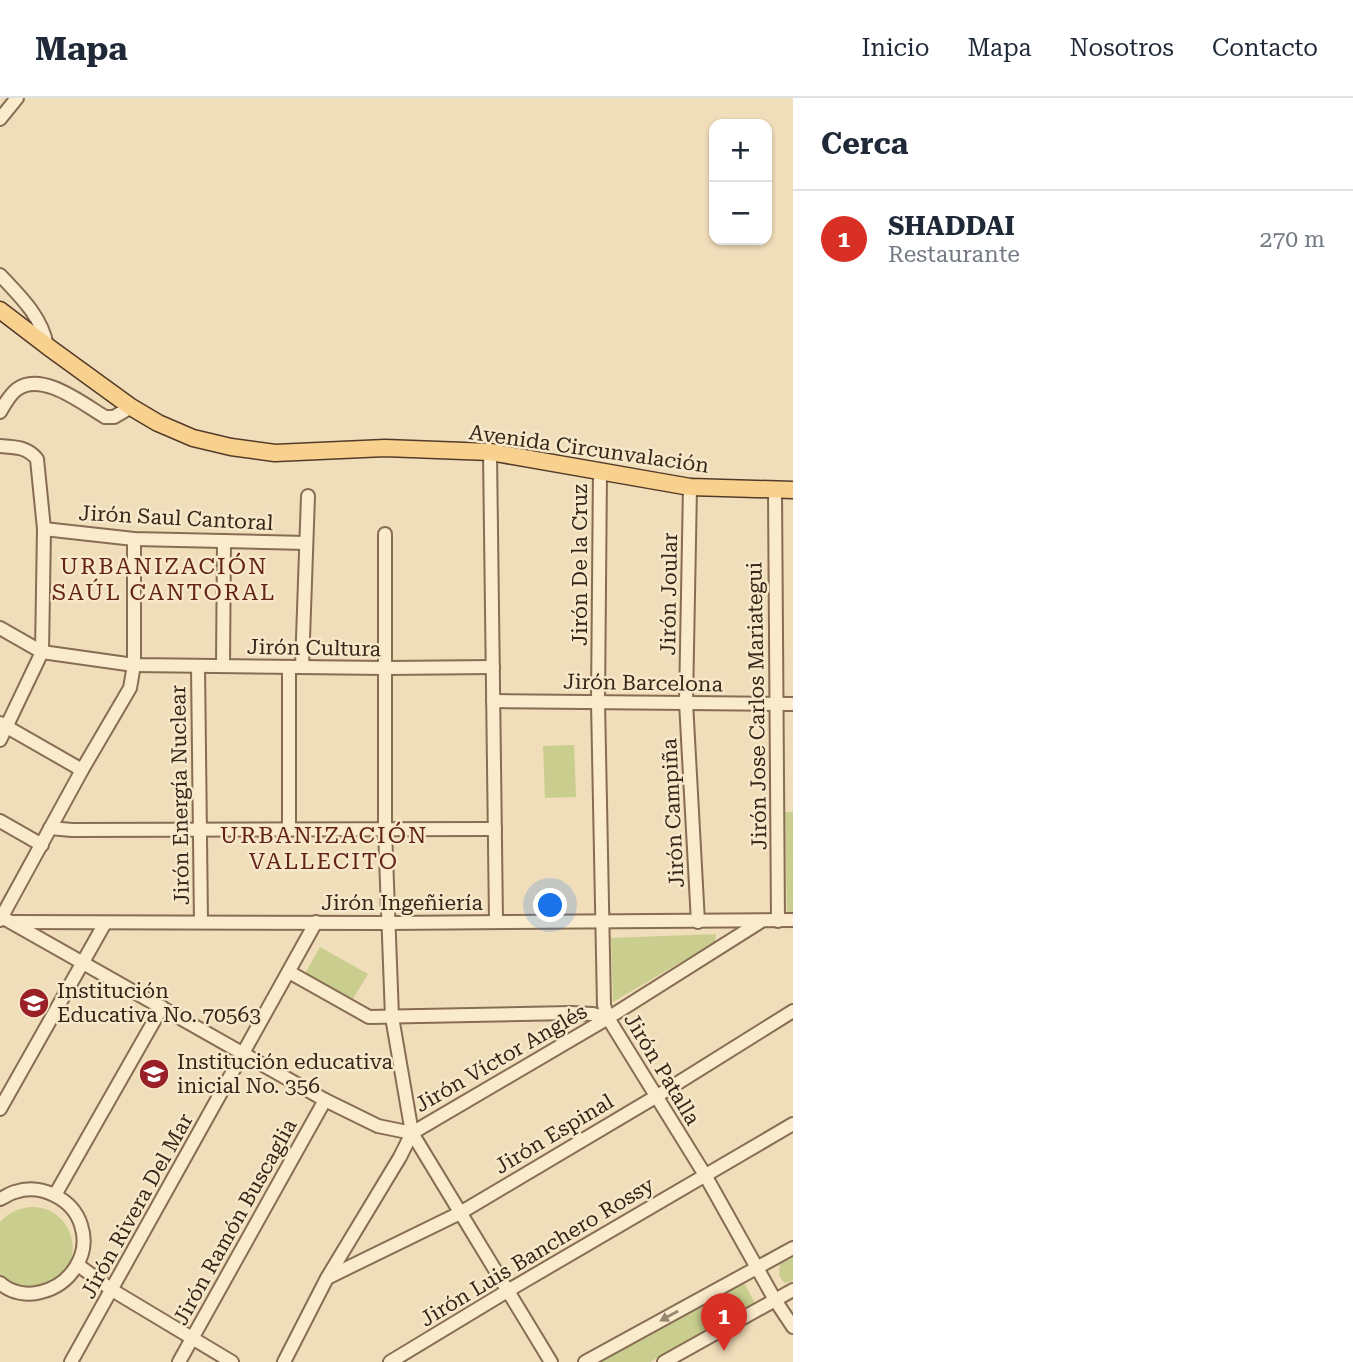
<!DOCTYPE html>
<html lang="es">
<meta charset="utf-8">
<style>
:root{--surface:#fff;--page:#f2f2f3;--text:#1f2937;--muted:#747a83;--line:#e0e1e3;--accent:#d93025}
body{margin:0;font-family:"Roboto Serif",serif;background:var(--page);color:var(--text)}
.controls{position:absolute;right:21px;top:21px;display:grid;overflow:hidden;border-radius:14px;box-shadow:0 2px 5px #0004}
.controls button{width:63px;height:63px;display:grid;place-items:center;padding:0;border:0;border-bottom:2px solid var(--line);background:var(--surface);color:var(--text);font:35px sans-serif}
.you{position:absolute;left:551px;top:808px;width:24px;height:24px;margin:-18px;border:5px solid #fff;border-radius:50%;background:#1a73e8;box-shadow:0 0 0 10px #1a73e833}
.badge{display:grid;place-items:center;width:46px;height:46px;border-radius:50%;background:var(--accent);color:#fff;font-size:23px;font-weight:700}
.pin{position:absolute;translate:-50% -58px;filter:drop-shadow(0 2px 4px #0008)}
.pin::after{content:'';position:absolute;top:37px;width:24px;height:21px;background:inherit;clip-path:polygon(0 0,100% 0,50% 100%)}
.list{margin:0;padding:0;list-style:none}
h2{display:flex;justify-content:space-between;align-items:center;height:91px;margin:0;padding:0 28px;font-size:30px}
h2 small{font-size:23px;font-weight:400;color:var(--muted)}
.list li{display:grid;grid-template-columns:46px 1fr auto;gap:21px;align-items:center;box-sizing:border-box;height:98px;padding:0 28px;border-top:2px solid var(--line)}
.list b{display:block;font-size:26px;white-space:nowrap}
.list p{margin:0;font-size:23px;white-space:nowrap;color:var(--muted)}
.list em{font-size:23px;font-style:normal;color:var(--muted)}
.map{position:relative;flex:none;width:793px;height:1264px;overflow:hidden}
header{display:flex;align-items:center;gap:42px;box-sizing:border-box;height:98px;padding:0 35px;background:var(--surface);border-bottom:2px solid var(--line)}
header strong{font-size:33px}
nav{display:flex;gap:38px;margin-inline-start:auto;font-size:24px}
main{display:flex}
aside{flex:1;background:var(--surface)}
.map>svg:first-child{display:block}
.green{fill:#c9ce8e}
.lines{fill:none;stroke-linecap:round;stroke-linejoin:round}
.minor-casing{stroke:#876d53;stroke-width:16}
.major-casing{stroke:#543b29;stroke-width:19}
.minor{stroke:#fbebcd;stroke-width:12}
.major{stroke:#f7d18d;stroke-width:16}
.oneway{fill:#988873}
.labels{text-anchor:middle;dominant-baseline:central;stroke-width:5;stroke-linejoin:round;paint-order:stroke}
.street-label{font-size:21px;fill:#352619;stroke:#f7e8c9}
.poi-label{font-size:21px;fill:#352619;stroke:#f7e8c9;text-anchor:start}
.neighbourhood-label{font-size:23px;letter-spacing:2px;fill:#642317;stroke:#f7e8c9}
</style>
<header>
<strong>Mapa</strong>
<nav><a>Inicio</a><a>Mapa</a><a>Nosotros</a><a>Contacto</a></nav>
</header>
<main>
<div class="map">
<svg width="793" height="1264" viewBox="0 0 793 1264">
<rect width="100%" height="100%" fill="#f0ddb9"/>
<g class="green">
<polygon points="574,647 576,699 545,700 543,648"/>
<polygon points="785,714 793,714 793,816 787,816"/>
<polygon points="716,836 715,844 613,904 611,840"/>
<polygon points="320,849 368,876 350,906 303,879"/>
<path d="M30,1109C38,1109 45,1110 52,1114C78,1129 80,1167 55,1183C48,1187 43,1190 35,1190C20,1191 11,1187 0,1177V1124C9,1114 18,1111 30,1109Z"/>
<polygon points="793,1159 793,1183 784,1185 779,1177 780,1166"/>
<polygon points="743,1183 755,1205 650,1264 600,1264"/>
</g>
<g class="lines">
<g class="minor-casing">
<g id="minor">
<polyline points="0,21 17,0"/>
<path d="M0,177C20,198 42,219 47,248"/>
<path d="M0,314C4,307 9,298 16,292C41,272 83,306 105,319H114L131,309"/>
<polyline points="490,354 496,824"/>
<polyline points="600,372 598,604 604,907 608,920 705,1077 775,1202 793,1229"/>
<polyline points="690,389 686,604 698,824"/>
<polyline points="775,393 778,823"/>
<polyline points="44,431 134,441 306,445"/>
<polyline points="385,436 385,732 392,919 412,1035 551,1264"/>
<polyline points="0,530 42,554 134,567 386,570 493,569"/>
<polyline points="223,568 224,443"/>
<polyline points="198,569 201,824"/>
<polyline points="289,569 289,732"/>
<polyline points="302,569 308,398"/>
<polyline points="493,603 793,606"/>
<polyline points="0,625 82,672"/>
<path d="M0,642L42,554L44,431L37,361C27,349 16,349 0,348"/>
<polyline points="0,723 42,747"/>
<polyline points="50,730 72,732 495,731"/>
<polyline points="0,818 325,1002 378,1028 412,1035"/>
<polyline points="0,822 82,672 130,590 134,567 134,441"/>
<polyline points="12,824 389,825 793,822"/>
<polyline points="289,874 369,919 571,915 593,916 608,920"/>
<polyline points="0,1011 105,825"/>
<polyline points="55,1097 162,909"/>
<path d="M0,1101C5,1099 10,1095 15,1094C41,1085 73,1101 81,1127C91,1157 70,1187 41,1194C28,1198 11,1195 0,1185"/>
<polyline points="78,1167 112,1192 232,1264"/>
<polyline points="329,1179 460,1115 657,998 793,913"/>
<polyline points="71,1264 316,824"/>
<polyline points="179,1264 325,1002"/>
<polyline points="284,1264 327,1180 400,1059 412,1035 608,920 760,824"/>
<polyline points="390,1264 509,1192 793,1026"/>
<polyline points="585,1264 793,1150"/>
<polyline points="664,1264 793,1192"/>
</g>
</g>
<g class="major-casing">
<polyline id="major" points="0,212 47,248 131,309 158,325 193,340 231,349 275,355 385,350 490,354 690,389 793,392"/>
</g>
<use href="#minor" class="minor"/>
<use href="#major" class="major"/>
</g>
<defs><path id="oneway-solid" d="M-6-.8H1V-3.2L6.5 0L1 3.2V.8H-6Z" transform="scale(1.75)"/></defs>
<use class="oneway" href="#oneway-solid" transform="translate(669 1218) rotate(151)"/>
<defs>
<g id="school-disc" transform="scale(1.575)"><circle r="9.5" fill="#992026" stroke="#f7e8c9"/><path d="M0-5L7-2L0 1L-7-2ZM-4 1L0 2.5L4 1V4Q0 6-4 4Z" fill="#fff"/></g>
</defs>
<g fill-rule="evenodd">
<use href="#school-disc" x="34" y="905"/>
<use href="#school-disc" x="154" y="976"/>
</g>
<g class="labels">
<g class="street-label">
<text transform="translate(589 351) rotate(8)">Avenida Circunvalación</text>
<text transform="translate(176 420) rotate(3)">Jirón Saul Cantoral</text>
<text transform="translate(580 467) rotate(-90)">Jirón De la Cruz</text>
<text transform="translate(669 496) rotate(-89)">Jirón Joular</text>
<text transform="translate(314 550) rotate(1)">Jirón Cultura</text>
<text transform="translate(643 585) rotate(1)">Jirón Barcelona</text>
<text transform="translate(757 608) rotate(-91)">Jirón Jose Carlos Mariategui</text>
<text transform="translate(180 697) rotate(-91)">Jirón Energía Nuclear</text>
<text transform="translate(673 715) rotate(-93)">Jirón Campiña</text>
<text x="402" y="805">Jirón Ingeñiería</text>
<text transform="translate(501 960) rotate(-30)">Jirón Víctor Anglés</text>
<text transform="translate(662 971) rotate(59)">Jirón Patalla</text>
<text transform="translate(554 1036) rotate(-31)">Jirón Espinal</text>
<text transform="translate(137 1108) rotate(-61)">Jirón Rivera Del Mar</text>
<text transform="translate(235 1124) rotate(-61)">Jirón Ramón Buscaglia</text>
<text transform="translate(537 1154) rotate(-31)">Jirón Luis Banchero Rossy</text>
</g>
<g class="poi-label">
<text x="57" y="893">Institución<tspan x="57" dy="24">Educativa No. 70563</tspan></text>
<text x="177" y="964">Institución educativa<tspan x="177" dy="24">inicial No. 356</tspan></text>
</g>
<g class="neighbourhood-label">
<text x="164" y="468">URBANIZACIÓN<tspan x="164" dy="26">SAÚL CANTORAL</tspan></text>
<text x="324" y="737">URBANIZACIÓN<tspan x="324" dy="26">VALLECITO</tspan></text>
</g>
</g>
</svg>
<div class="controls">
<button>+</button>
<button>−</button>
</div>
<div class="you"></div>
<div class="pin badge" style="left:724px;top:1253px">1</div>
</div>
<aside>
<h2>Cerca<small></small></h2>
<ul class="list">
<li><span class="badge">1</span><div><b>SHADDAI</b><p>Restaurante</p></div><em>270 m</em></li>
</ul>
</aside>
</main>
